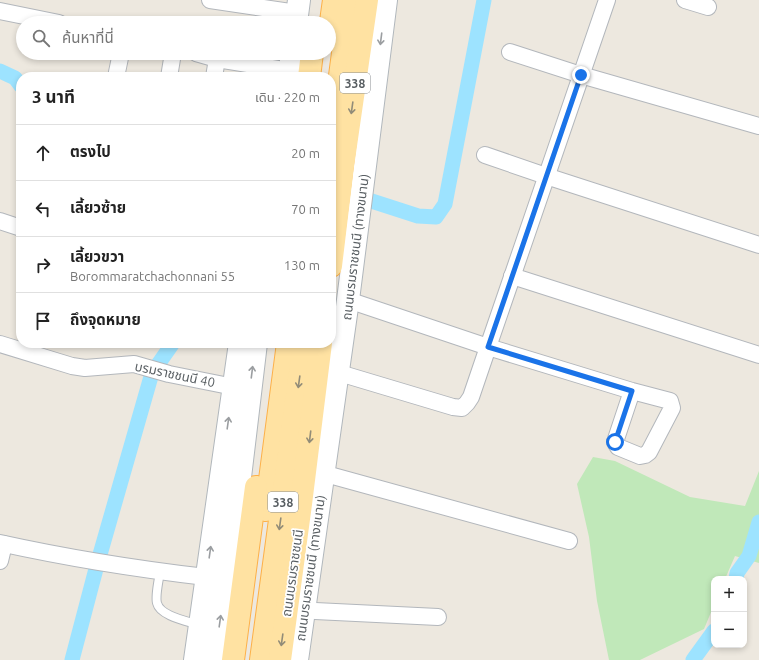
<!DOCTYPE html>
<html lang="th">
<meta charset="utf-8">
<style>
:root{--surface:#fff;--page:#f2f2f2;--text:#222;--muted:#767676;--line:#e0e0e0}
body{margin:0;font-family:Ubuntu,"Noto Sans Thai",sans-serif;background:var(--page);color:var(--text)}
.controls{position:absolute;right:12px;bottom:12px;display:grid;overflow:hidden;border-radius:8px;box-shadow:0 2px 6px #0003}
.controls button{width:36px;height:36px;display:grid;place-items:center;padding:0;border:0;border-bottom:1px solid var(--line);background:var(--surface);color:var(--text);font:20px sans-serif}
.stop{position:absolute;width:12px;height:12px;margin:-9px;border:3px solid #1a73e8;border-radius:50%;background:#fff}
.stop.end{background:#1a73e8;border-color:#fff;box-shadow:0 1px 4px #0008}
.list{margin:0;padding:0;list-style:none}
h2{display:flex;justify-content:space-between;align-items:center;height:52px;margin:0;padding:0 16px;font-size:17px}
h2 small{font-size:13px;font-weight:400;color:var(--muted)}
.list li{display:grid;grid-template-columns:26px 1fr auto;gap:12px;align-items:center;box-sizing:border-box;height:56px;padding:0 16px;border-top:1px solid var(--line)}
.list b{display:block;font-size:15px;white-space:nowrap}
.list p{margin:0;font-size:13px;white-space:nowrap;color:var(--muted)}
.list em{font-size:13px;font-style:normal;color:var(--muted)}
.icon{flex:none;width:22px;height:22px;fill:none;stroke:currentColor;stroke-width:2;stroke-linecap:round;stroke-linejoin:round}
.map{position:relative;flex:none;width:759px;height:660px;overflow:hidden}
.search{position:absolute;background:var(--surface);box-shadow:0 2px 6px #0003;left:16px;top:16px;width:320px;height:44px;display:flex;align-items:center;gap:10px;box-sizing:border-box;padding:0 14px;border-radius:22px;color:var(--muted);font-size:15px}
.panel{position:absolute;background:var(--surface);box-shadow:0 2px 6px #0003;left:16px;top:72px;width:320px;height:276px;border-radius:16px}
.map>svg:first-child{display:block}
.green{fill:#c0e8b9}
.lines{fill:none;stroke-linecap:round;stroke-linejoin:round}
.canal{stroke:#9de3ff;stroke-width:15}
.lane-casing{stroke:#b3b7bc;stroke-width:10}
.street-casing{stroke:#b3b7bc;stroke-width:18}
.secondary-casing{stroke:#b1b7bc;stroke-width:24}
.primary-casing{stroke:#fdb048;stroke-width:24}
.lane{stroke:#fff;stroke-width:8}
.street{stroke:#fff;stroke-width:16}
.secondary{stroke:#fff;stroke-width:22}
.primary{stroke:#ffe2a2;stroke-width:22}
.oneway{stroke:#9b9ea1}
.oneway2{stroke:#928c78}
.route{stroke:#1a73e8;stroke-width:5}
.labels{text-anchor:middle;dominant-baseline:central;stroke-width:3.5;stroke-linejoin:round;paint-order:stroke}
.shield{fill:#fff;stroke:#8a8e91;stroke-width:1}
.shield-label{font-size:12px;font-weight:bold;fill:#585e62}
.street-label{font-size:13px;fill:#585e62;stroke:#fff}
</style>
<div class="map">
<svg width="759" height="660" viewBox="0 0 759 660">
<rect width="100%" height="100%" fill="#ede8df"/>
<polygon class="green" points="593,457 615,461 690,497 745,506 759,471 759,563 735,556 725,579 714,579 714,605 704,629 640,660 609,660 597,601 589,537 577,484"/>
<g class="lines">
<g class="canal">
<polyline points="0,71 15,78 21,86"/>
<polyline points="353,195 418,216 436,217 445,204 484,0"/>
<polyline points="736,579 737,573 749,556 759,522"/>
<polyline points="72,660 97,565 152,373 173,343"/>
<polyline points="693,660 714,631"/>
</g>
<g class="lane-casing">
<path id="lane" d="M160,572C159,579 155,596 157,603C160,616 187,621 199,625"/>
</g>
<g class="street-casing">
<g id="street">
<polyline points="210,0 297,13"/>
<polyline points="685,0 708,7"/>
<polyline points="0,11 59,23"/>
<polyline points="510,52 581,75 759,126"/>
<polyline points="196,53 217,59 290,71"/>
<polyline points="116,77 121,53"/>
<polyline points="169,77 173,53"/>
<polyline points="214,77 217,59"/>
<polyline points="485,155 546,176 759,245"/>
<polyline points="0,221 21,228"/>
<polyline points="512,276 759,355"/>
<polyline points="348,300 488,347 607,0"/>
<polyline points="0,344 72,366 85,368 134,364 169,374 234,387"/>
<polyline points="346,375 453,407 462,408 467,403 471,397 488,347 632,391 670,401 672,408 649,452 645,455 640,456 618,447 615,442 632,391"/>
<polyline points="333,476 569,541"/>
<path d="M0,543C68,558 137,569 206,577"/>
<polyline points="0,561 4,544"/>
<polyline points="315,611 438,617"/>
</g>
</g>
<g class="secondary-casing">
<g id="secondary">
<polyline points="296,23 299,0"/>
<polyline points="289,77 292,53"/>
<polyline points="195,660 240,343"/>
<polyline points="215,660 238,494 256,343"/>
<polyline points="297,660 348,300 386,0"/>
</g>
</g>
<g class="primary-casing">
<g id="primary">
<polyline points="329,36 334,0"/>
<polyline points="309,77 312,53"/>
<polyline points="331,144 350,0"/>
<polyline points="331,266 343,166 367,0"/>
<polyline points="266,510 288,343"/>
<polyline points="233,660 256,487"/>
<polyline points="261,660 304,343"/>
<polyline points="280,660 301,504 321,343"/>
</g>
</g>
<use href="#lane" class="lane"/>
<use href="#street" class="street"/>
<use href="#secondary" class="secondary"/>
<use href="#primary" class="primary"/>
</g>
<defs><path id="oneway-shaft" d="M-6 0H5M1.5-3L5.5 0L1.5 3" fill="none" stroke-width="1.6" stroke-linecap="round" stroke-linejoin="round"/></defs>
<g class="oneway">
<use href="#oneway-shaft" transform="translate(381 39) rotate(97)"/>
<use href="#oneway-shaft" transform="translate(252 372) rotate(-83)"/>
<use href="#oneway-shaft" transform="translate(228 423) rotate(-82)"/>
<use href="#oneway-shaft" transform="translate(210 552) rotate(-82)"/>
<use href="#oneway-shaft" transform="translate(220 621) rotate(-82)"/>
</g>
<g class="oneway2">
<use href="#oneway-shaft" transform="translate(352 108) rotate(98)"/>
<use href="#oneway-shaft" transform="translate(299 382) rotate(98)"/>
<use href="#oneway-shaft" transform="translate(310 437) rotate(97)"/>
<use href="#oneway-shaft" transform="translate(280 524) rotate(98)"/>
<use href="#oneway-shaft" transform="translate(282 640) rotate(98)"/>
</g>
<g class="lines">
<polyline class="route" points="581,75 488,347 632,391 615,442"/>
</g>
<g class="labels">
<g class="shield">
<rect x="340" y="73" width="30" height="20" rx="3"/>
<rect x="268" y="492" width="30" height="20" rx="3"/>
</g>
<g class="shield-label">
<text x="355" y="83">338</text>
<text x="283" y="502">338</text>
</g>
<g class="street-label">
<text transform="translate(355 247) rotate(-83)">ถนนบรมราชชนนี (ทางขนาน)</text>
<text transform="translate(175 374) rotate(12)">บรมราชชนนี 40</text>
<text transform="translate(310 568) rotate(-82)">ถนนบรมราชชนนี (ทางขนาน)</text>
<text transform="translate(292 573) rotate(-82)">ถนนบรมราชชนนี</text>
</g>
</g>
</svg>
<div class="controls">
<button>+</button>
<button>−</button>
</div>
<div class="stop" style="left:615px;top:442px"></div>
<div class="stop end" style="left:581px;top:75px"></div>
<div class="search"><svg class="icon" aria-label="search" viewBox="0 0 24 24"><circle cx="10" cy="10" r="6"/><path d="M15 15l6 6"/></svg>ค้นหาที่นี่</div>
<section class="panel">
<h2>3 นาที<small>เดิน · 220 m</small></h2>
<ul class="list">
<li><svg class="icon" aria-label="ahead" viewBox="0 0 24 24"><path d="M12 20V5M6 11l6-6 6 6"/></svg><div><b>ตรงไป</b></div><em>20 m</em></li>
<li><svg class="icon" aria-label="left" viewBox="0 0 24 24"><path d="M17 20v-9H6M10 6l-5 5 5 5"/></svg><div><b>เลี้ยวซ้าย</b></div><em>70 m</em></li>
<li><svg class="icon" aria-label="right" viewBox="0 0 24 24"><path d="M7 20v-9h11M14 6l5 5-5 5"/></svg><div><b>เลี้ยวขวา</b><p>Borommaratchachonnani 55</p></div><em>130 m</em></li>
<li><svg class="icon" aria-label="arrive" viewBox="0 0 24 24"><path d="M6 21V4h12l-3 4 3 4H6"/></svg><div><b>ถึงจุดหมาย</b></div></li>
</ul>
</section>
</div>
